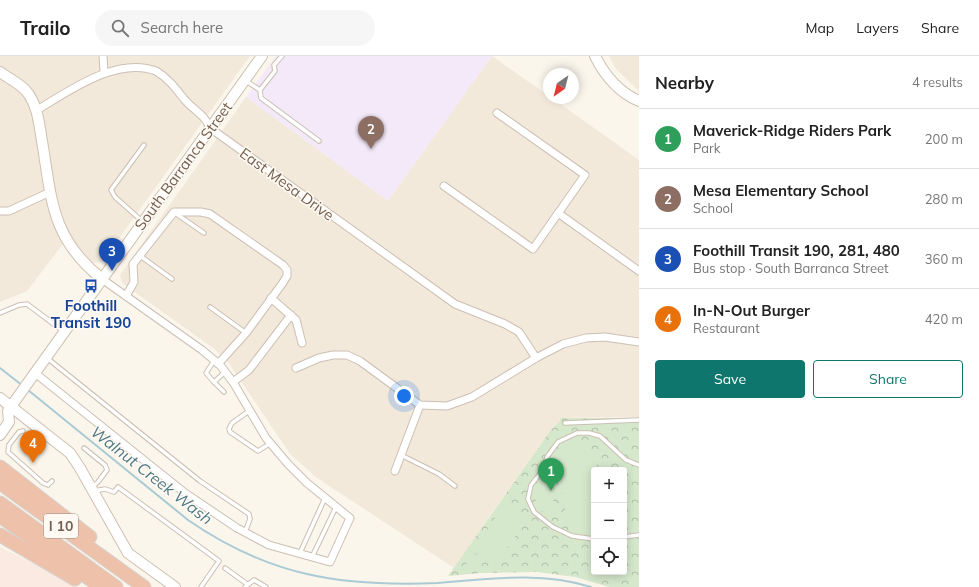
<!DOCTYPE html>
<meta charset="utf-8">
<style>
:root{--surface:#fff;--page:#f6f6f6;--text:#222;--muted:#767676;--line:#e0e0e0;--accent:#0f766e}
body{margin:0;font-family:Mulish,sans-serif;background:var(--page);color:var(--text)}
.controls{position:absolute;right:12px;bottom:12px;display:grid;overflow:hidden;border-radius:4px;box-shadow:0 2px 10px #0003}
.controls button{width:36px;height:36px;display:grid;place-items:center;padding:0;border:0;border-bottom:1px solid var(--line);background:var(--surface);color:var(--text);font:20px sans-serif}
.compass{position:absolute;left:543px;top:12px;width:36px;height:36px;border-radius:50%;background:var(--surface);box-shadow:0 2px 10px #0003;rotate:215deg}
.you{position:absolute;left:404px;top:340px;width:14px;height:14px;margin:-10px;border:3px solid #fff;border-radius:50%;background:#1a73e8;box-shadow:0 0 0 6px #1a73e833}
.badge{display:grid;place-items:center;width:26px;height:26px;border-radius:50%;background:var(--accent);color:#fff;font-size:13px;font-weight:700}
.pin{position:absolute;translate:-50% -33px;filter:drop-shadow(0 1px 2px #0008)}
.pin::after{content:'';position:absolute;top:21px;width:14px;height:12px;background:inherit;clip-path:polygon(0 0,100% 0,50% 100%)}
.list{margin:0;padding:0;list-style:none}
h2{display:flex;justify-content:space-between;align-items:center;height:52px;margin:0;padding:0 16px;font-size:17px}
h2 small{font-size:13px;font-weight:400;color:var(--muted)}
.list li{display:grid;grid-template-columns:26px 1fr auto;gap:12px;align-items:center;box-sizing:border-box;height:60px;padding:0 16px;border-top:1px solid var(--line)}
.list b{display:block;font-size:15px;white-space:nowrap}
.list p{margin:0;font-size:13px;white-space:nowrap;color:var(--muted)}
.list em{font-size:13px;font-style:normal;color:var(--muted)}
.actions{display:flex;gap:8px;padding:12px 16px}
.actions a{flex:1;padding:9px 0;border:1px solid var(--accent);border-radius:4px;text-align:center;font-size:14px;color:var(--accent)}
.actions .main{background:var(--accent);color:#fff}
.icon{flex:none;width:22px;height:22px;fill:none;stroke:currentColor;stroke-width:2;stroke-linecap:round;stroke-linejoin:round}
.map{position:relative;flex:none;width:639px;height:531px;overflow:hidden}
header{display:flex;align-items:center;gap:24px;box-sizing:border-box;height:56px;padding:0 20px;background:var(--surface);border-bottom:1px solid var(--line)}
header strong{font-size:19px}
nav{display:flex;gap:22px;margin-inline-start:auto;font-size:14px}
.search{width:280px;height:36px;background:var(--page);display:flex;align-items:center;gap:10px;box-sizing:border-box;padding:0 14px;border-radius:22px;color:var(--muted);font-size:15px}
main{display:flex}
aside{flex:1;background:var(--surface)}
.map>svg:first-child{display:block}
.residential{fill:#f2e9db}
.commercial{fill:#faeae2}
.education{fill:#f3e9f8}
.park{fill:url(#park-crowns);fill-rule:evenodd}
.garden{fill:#d5e8cc}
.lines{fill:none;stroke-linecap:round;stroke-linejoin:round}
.stream{stroke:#aacad4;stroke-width:2}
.lane-casing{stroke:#ccbfb3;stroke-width:5.5}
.street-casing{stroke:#ccbfb3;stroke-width:9}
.secondary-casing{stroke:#cfc0b1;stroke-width:12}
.highway-casing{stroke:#d8d2ce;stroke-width:15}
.lane{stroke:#fff;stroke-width:3.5}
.street{stroke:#fff;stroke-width:7}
.secondary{stroke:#fff;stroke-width:10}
.highway{stroke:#eec1ab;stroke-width:13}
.labels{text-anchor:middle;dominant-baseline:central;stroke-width:3;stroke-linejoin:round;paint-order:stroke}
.shield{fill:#fefaf3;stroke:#9d8e82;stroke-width:1}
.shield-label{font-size:14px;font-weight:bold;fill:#746051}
.street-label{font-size:15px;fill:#746051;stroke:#fefaf3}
.transit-label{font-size:15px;font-weight:bold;fill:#164399;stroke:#fefaf3}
.water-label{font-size:16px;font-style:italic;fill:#4c7785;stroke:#fefaf3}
</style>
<header>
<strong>Trailo</strong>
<div class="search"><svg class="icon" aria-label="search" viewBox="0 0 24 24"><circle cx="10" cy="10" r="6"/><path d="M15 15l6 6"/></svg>Search here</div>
<nav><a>Map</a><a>Layers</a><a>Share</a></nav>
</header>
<main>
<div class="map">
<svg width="639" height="531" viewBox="0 0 639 531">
<defs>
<pattern id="park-crowns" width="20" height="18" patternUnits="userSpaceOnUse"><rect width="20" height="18" fill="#d5e8cc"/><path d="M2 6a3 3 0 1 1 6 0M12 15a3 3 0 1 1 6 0" fill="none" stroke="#b1bfa8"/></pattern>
</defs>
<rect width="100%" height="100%" fill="#fbf6ec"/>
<g class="residential">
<polygon points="0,0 250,0 102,206 93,207 69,180 27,235 0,246"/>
<polygon points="492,0 549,40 549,42 552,42 639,104 639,361 560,362 560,365 550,375 494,454 454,512 317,422 290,398 228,306 213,292 122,227 120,219 246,41 388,145"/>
<polygon points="609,0 639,0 639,35 616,13"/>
</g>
<polygon class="commercial" points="0,491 53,517 75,531 0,531"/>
<polygon class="education" points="276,0 492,0 388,145 246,41"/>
<path class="park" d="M560,362H639V531H609L575,521L537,516L481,517L448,520L550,375L560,365ZM594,414H624V516H594Z"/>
<g class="garden">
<polygon points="573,389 583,390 595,399 598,414 594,414 594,474 580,475 568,466 556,407 561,397"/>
<path d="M541,421L548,423C553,431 557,449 549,456L541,455C533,445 533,431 541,421Z"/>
<polygon points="503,450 507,450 524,460 525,466 497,506 491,507 476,496 475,492"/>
<circle cx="474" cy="506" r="8"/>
</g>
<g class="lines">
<g class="stream">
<polyline points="0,312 23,330"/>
<path d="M28,334L188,464C269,520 341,531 437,527C488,523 541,515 591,531"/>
</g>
<g class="lane-casing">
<g id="lane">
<polyline points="246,25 260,34 275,15 274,9 282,0"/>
<polyline points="260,34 261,42 319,85"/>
<polyline points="175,157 204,177"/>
<polyline points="142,165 115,141 111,134 144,89"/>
<polyline points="139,199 172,223"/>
<polyline points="210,251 246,277"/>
<polyline points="0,257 19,249 27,248 63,275"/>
<polyline points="47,302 200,425 249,458 250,463 245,476"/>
<polyline points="214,326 206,317 214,305"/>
<polyline points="224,336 214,326 225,316"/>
<polyline points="249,355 232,367 229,373 230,376 258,395 271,387"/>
<polyline points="565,367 639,364"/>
<polyline points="23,375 19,376 9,389 8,396 43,427 48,429 52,425"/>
<polyline points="84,392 105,409 107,414 98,426 92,431"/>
<polyline points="401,399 439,418 455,430"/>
<polyline points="94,435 105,433 114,436 118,431 219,505 201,531"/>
<polyline points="624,481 639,479"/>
<polyline points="594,483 572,480 553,471 534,456 528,443 531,429 543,414 547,401 558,386 577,377 589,377 600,380 626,404 639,409"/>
<polyline points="300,497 325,442"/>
<polyline points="312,501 336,451"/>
<polyline points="225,512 247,528"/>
<polyline points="245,531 254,524 266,531"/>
</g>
</g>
<g class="street-casing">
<g id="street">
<polyline points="103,0 104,14"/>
<path d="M37,54C69,35 117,0 156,15C168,22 176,33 184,43C195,56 203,56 210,72L455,248L505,268L519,276L536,302"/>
<polyline points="444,130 533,193 585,119 497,57"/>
<polyline points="0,155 9,155 50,136"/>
<polyline points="558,157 639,215"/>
<polyline points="126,240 134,226 133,208 174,156 201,156 210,158 283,209 287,214 287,220 282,228 246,277 218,308"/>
<polyline points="271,242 296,264 302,287"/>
<polyline points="296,312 319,302 333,299 347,299 360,305 420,349 447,350 472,341 536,302 563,288 586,282 605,281 639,286"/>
<polyline points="35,317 185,437 237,472 269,489 330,506 350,462 307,427 288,408 266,382 233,326 220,309 202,294 102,223"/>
<polyline points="233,326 249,314 291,259"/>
<polyline points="395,415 420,349"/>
</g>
</g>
<g class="secondary-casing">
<g id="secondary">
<path d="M595,0C605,20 618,36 639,45"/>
<path d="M0,16C8,22 21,28 27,36C38,50 39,68 42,85C52,145 51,182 102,223"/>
<polyline points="0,342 70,397 80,412 128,497 175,531"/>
<polyline points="0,379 9,366 8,355 17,342 262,0"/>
</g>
</g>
<g class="highway-casing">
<g id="highway">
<polyline points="0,411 90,481"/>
<polyline points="0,427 144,531"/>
<polyline points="0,447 116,531"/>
<polyline points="0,460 101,531"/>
<polyline points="0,479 75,523"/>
</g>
</g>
<use href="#lane" class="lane"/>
<use href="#street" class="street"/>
<use href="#secondary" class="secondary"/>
<use href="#highway" class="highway"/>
</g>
<defs>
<g id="bus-bare" transform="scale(1.08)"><path d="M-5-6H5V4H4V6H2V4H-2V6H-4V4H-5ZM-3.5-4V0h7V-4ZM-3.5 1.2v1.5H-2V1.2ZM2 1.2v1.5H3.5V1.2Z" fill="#1a4fb4" stroke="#fefaf3" stroke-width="2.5" paint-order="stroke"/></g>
</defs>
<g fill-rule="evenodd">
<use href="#bus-bare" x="91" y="230"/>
</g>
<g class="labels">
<rect class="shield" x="44" y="458" width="34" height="24" rx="3"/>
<g class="shield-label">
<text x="61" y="470">I 10</text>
</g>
<g class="street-label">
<text transform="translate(183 110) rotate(-54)">South Barranca Street</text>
<text transform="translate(287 128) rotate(36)">East Mesa Drive</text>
</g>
<g class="transit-label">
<text x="91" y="249">Foothill<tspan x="91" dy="17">Transit 190</tspan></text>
</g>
<g class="water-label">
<text transform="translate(152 419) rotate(38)">Walnut Creek Wash</text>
</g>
</g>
</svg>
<div class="controls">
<button>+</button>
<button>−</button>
<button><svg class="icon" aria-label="locate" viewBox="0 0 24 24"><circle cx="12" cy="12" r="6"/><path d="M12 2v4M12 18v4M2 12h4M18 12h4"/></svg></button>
</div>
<svg class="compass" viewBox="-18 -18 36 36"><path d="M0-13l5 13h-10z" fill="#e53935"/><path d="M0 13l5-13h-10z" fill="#767676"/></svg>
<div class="you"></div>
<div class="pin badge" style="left:551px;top:435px;background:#2e9e5b">1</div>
<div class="pin badge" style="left:371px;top:93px;background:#8d6e63">2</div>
<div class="pin badge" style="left:112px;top:215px;background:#1a4fb4">3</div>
<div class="pin badge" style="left:33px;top:407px;background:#e8710a">4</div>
</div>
<aside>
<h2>Nearby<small>4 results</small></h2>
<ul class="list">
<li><span class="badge" style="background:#2e9e5b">1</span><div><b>Maverick-Ridge Riders Park</b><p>Park</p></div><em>200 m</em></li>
<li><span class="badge" style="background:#8d6e63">2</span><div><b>Mesa Elementary School</b><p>School</p></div><em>280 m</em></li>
<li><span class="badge" style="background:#1a4fb4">3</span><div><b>Foothill Transit 190, 281, 480</b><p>Bus stop · South Barranca Street</p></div><em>360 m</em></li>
<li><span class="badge" style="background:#e8710a">4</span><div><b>In-N-Out Burger</b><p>Restaurant</p></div><em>420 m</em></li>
</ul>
<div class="actions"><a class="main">Save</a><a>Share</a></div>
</aside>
</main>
